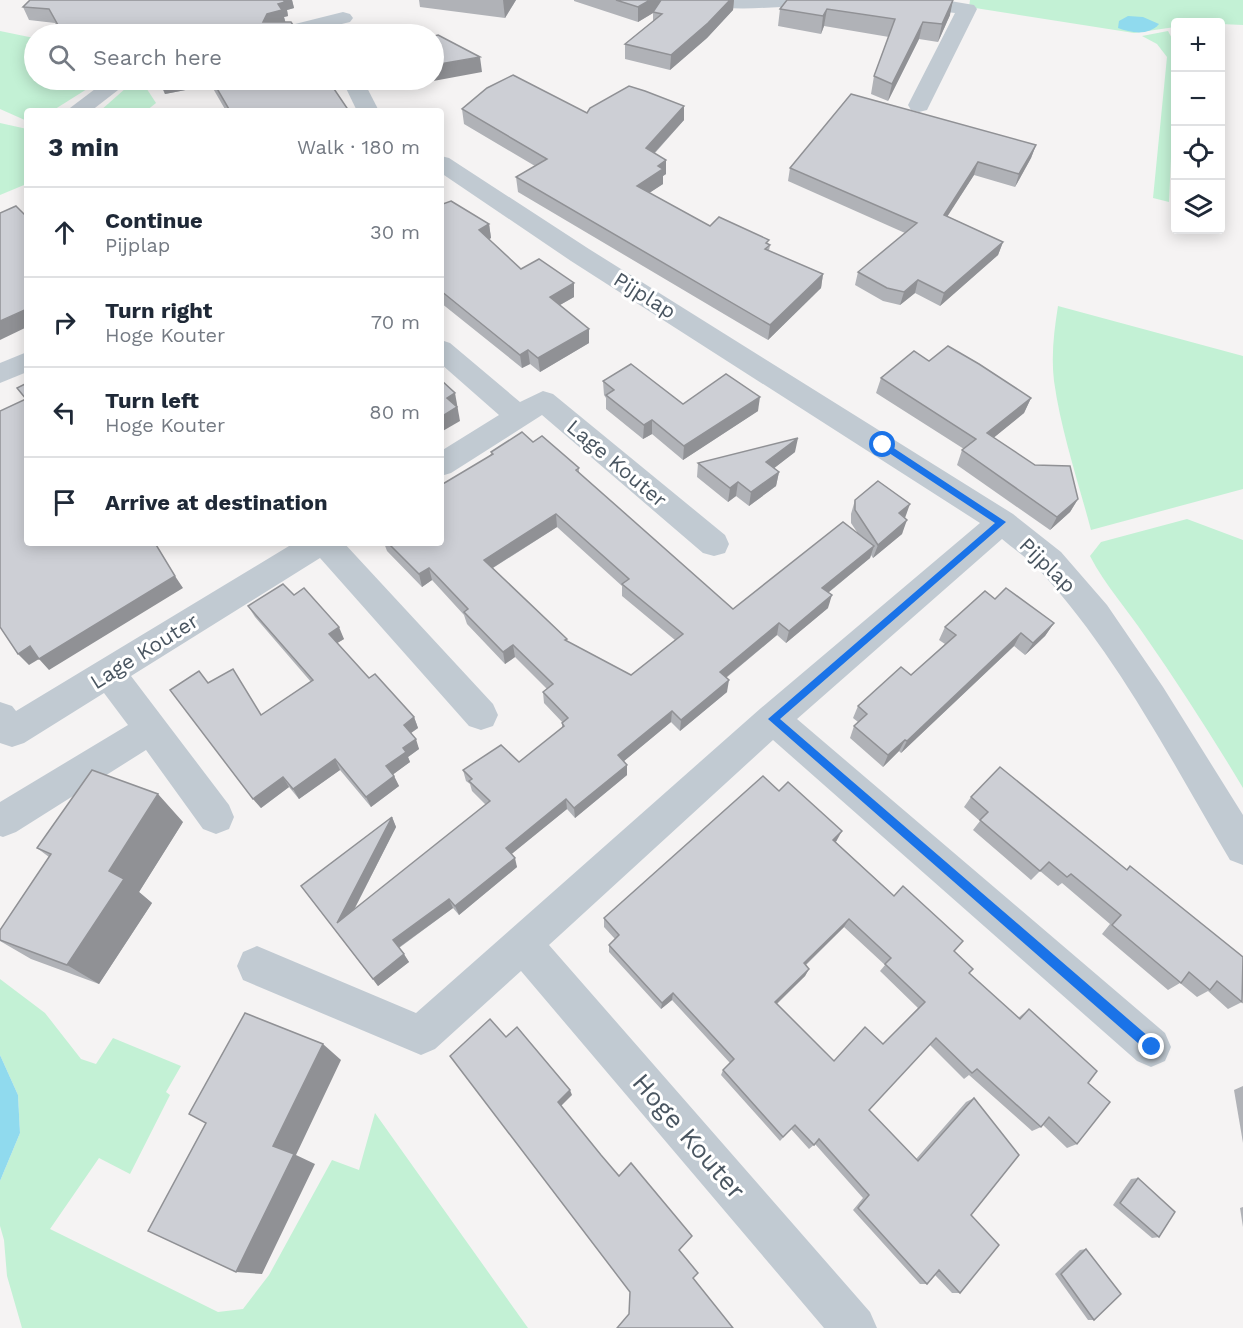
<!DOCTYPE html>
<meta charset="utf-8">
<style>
:root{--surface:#fff;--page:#f2f2f3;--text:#1f2937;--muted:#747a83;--line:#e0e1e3}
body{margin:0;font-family:"Work Sans",sans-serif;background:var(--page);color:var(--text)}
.controls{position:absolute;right:18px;top:18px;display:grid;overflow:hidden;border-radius:6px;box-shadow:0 3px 15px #0003}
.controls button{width:54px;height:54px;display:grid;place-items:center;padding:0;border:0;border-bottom:2px solid var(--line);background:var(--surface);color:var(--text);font:30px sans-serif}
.stop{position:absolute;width:18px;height:18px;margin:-14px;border:4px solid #1a73e8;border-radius:50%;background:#fff}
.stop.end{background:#1a73e8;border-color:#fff;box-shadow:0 2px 6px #0008}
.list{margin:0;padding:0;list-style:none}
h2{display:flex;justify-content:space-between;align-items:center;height:78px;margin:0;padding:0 24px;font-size:26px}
h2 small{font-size:20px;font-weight:400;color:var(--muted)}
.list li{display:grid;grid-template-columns:39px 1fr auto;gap:18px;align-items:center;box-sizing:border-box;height:90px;padding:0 24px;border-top:2px solid var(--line)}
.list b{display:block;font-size:22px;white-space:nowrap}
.list p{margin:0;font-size:20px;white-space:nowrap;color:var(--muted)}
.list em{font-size:20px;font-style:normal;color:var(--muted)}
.icon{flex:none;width:33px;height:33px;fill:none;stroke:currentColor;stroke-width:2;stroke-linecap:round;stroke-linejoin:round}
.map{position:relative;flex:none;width:1243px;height:1328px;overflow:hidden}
.search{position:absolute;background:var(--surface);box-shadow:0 3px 15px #0003;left:24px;top:24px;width:420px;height:66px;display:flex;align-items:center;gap:15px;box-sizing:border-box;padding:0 21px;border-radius:33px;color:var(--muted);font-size:22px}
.panel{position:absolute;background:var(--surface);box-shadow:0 3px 15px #0003;left:24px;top:108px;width:420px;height:438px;border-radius:6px}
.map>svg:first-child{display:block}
.green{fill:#c3f1d5}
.water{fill:#90daee}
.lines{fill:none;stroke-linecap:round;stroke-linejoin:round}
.minor{fill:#c1cad2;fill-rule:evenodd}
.wall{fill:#b0b2b7;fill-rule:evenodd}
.shaded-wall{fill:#909195}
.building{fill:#cdcfd5;stroke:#909195;stroke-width:1.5;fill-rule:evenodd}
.route{fill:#1a73e8}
.labels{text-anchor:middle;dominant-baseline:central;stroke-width:6;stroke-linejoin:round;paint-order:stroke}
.street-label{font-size:21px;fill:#4a5661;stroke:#fff}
.near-street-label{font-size:26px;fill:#4a5661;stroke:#fff}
</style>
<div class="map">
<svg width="1243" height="1328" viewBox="0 0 1243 1328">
<rect width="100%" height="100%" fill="#f5f3f3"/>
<g class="green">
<polygon points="970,0 1243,0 1243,25 1176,22 1175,27 1134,33 969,7"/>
<polygon points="0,31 34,38 34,80 81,80 87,89 52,111 27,111 27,121 0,109"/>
<polygon points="1168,31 1176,46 1169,202 1153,198 1167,57 1157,44 1142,36"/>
<polygon points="135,80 141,80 156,103 146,111 100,111"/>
<polygon points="0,123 27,129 27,171 24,185 0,195"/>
<path d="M1058,306L1243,356V489L1091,530C1078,481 1061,431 1054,381C1051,356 1054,331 1058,306Z"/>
<path d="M1187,519L1243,540V788C1212,736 1179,685 1145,636C1127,609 1105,585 1090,556L1101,542Z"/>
<polygon points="0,979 45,1013 81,1059 96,1064 113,1038 181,1066 166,1092 170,1095 130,1174 99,1158 50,1229 218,1312 243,1309 269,1275 332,1160 359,1170 375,1113 528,1328 22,1328 7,1276 4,1240 0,1226 0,1181 20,1133 18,1095 0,1055"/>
</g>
<g class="water">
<path d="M1128,16L1143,17L1159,24C1149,36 1131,33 1118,28L1119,21Z"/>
<polygon points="0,1055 18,1095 20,1133 0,1181"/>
</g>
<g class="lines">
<g class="minor">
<path d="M698,0H810L807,4L800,6C768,7 732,12 701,4Z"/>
<polygon points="888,0 944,0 974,5 977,9 927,110 919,112 911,110 908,105 955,13 898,6 891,4"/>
<polygon points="343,12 350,14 353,18 350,22 301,34 268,34 271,30"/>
<polygon points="107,80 131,80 91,111 66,111"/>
<polygon points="342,80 363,80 379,111 357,111"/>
<path d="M441,156L449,158L589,249L1013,514L1061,552L1107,605L1163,687L1243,815V865L1230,860C1172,762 1118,656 1041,572C1030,560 1015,550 1002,539L797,719L1165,1033L1171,1047L1165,1061L1151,1067L1137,1061L773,740L549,945L870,1312L877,1328H824L521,971L435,1049L421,1055L243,980L237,966L243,952L257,946L416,1013L761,708L980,523L571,261L441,173Z"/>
<polygon points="441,340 450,343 520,402 543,391 553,394 725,535 729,544 725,553 714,556 703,553 542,415 451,473 441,476 441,451 499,415 441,364"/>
<polygon points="27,352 27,372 0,383 0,363"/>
<polygon points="294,543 344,543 493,704 498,715 493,726 481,730 469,726 320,558 131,676 229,805 234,817 229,829 216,834 203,829 146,750 16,832 3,837 0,836 0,802 128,725 104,693 24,743 12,747 0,743 0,702 12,706 16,711"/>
</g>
</g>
<g class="wall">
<polygon points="30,0 292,0 294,8 287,10 288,16 284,17 285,22 299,34 61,34 55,23 29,20 23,7"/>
<polygon points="419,0 516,0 505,18 420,7"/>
<polygon points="574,0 734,0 733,10 707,38 670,70 625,59 625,44 653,22 653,13 638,22 574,1"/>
<polygon points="787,0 950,15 938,42 919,39 888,101 871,94 874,76 889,37 824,26 821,34 778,26 780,9"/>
<polygon points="158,80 328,80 349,111 226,111 211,85 165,94"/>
<polygon points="684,106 684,120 655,153 666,174 663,176 663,184 649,193 710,226 769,244 770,245 769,251 823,274 821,288 768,340 518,192 516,177 535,166 464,124 462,109 587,113"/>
<polygon points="1036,145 1031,158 1015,187 974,175 947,216 1003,242 998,255 940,306 915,293 900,305 883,301 855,285 858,272 905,233 788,181 790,168"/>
<polygon points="441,203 489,224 491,238 489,239 521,269 574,283 574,297 560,305 589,343 540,372 530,364 522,368 441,303"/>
<polygon points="929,361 1031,398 1024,413 993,438 1078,499 1070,512 1050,530 957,465 962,450 964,449 876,393 881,378"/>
<polygon points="603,381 683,404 758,411 683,460 652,434 643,439 606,409 606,398 604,395"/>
<path d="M533,442L579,468V474L733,609L857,532L851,523V514L855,500L905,518L902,534L873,558L871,555L870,558L828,593V608L786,643L777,635L726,678L727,692L680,731L671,722L624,761L627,775L575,818L567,809L511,854L517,867L459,915L453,908L399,948L409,962L378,986L301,886L392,817L396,827L354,910L486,805L472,791L470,784L466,781L463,770L519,762L562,728V723H563L544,703L543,692L547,689L515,657L505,664L467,624L464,615L432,580L422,587L387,551L384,543H388L491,454V452ZM557,527L622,586V596L675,640L631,675L567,642V639L493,568Z"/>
<polygon points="795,452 774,468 779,472 776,486 749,506 736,496 728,502 697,477 698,463"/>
<polygon points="294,595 344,639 337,643 369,678 414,717 418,728 411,733 419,749 408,757 410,762 393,774 399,786 371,807 340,770 299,799 289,787 261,808 170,690 208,683 261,715 311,682 255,617 248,606"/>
<polygon points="995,599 1054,623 1045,636 1025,655 1014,646 901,753 899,751 883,767 850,738 854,726 858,722 853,718 858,706 911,675 945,644 939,640 945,627"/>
<path d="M779,791L837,840L836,842L954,951L969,973L1018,1018L1029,1009L1088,1083L1077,1144L1067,1148L1043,1125L1041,1127L1032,1131L969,1075L964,1079L929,1044L869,1110L916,1159L966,1102L974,1098L971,1215L960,1293H952L935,1275L927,1284H920L853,1210L863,1198L815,1144L809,1149L791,1129L780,1141L721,1075L723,1070L730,1063L672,1000L661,1009L609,952V945L615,939L604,927V918ZM844,927L885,965L880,971L918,1008L883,1044L834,1061L777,1004L805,976L809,969L806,965Z"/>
<polygon points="971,797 1126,870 1130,866 1242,957 1243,956 1242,1002 1228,1009 1208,991 1197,997 1180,983 1168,990 1102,934 1110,924 1062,883 1058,886 1040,871 1031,880 973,830 980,821 964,807"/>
<polygon points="183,822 139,892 152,903 99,984 31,959 0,941 0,930 49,857 37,848"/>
<polygon points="1243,1086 1243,1143 1234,1090"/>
<polygon points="1138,1178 1159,1237 1152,1238 1113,1205 1131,1179"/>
<polygon points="1243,1207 1243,1227 1240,1208"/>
<polygon points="1086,1249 1094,1320 1088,1320 1055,1274 1080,1250"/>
</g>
<g class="shaded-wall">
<polygon points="282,0 292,0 294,8 287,10 288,16 284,17 286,24 263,22 267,14"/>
<polygon points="503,0 516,0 505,18"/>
<polygon points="650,0 668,0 653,12 653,13 638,22 638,7"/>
<polygon points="730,0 734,0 733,10 707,38 670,70 671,55"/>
<polygon points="953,0 950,15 938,42 942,24"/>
<polygon points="827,9 824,26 821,34 823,16"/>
<polygon points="923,22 919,39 888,101 892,84"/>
<polygon points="480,57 482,72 417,84 416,80 434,80 434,65"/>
<polygon points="160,80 210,80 211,85 165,94"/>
<polygon points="684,106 684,120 646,162 646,148"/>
<polygon points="1036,145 1031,158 1015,187 1019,174"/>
<polygon points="666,160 666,174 663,176 663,184 637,201 637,186 658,166"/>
<polygon points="978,162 974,175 940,228 944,215"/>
<polygon points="489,224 491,238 481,244 479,230"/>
<polygon points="1003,242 998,255 940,306 944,293"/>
<polygon points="823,274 821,288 768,340 770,325"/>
<polygon points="918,280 915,293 900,305 904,292"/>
<polygon points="574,283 574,297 551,310 550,297"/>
<polygon points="27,309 27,327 0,340 0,321"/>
<polygon points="589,329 589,343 540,372 538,358"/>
<polygon points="528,350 530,364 522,368 520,355"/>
<polygon points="455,393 460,421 441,432 441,417 447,398"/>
<polygon points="760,397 758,411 683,460 684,446"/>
<polygon points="1031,398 1024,413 981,448 987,433"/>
<polygon points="652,420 652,434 643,439 644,425"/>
<polygon points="798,438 795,452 764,476 766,462"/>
<polygon points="779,472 776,486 749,506 751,492"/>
<polygon points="738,482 736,496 728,502 730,488"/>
<polygon points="1078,499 1070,512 1050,530 1057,517"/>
<polygon points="910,504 905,518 899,513"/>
<polygon points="556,514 557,527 486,572 484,560"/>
<polygon points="907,520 902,534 873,558 878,545"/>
<polygon points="874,546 870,558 819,600 822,588"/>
<polygon points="429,568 432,580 422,587 419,574"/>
<polygon points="175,576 183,588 49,670 39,659 29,665 18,654 30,646"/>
<polygon points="832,595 828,608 786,643 789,631"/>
<polygon points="779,623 777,635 718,684 720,672"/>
<polygon points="1054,623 1045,636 1025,655 1033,643"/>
<polygon points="339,627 344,639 334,645 329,634"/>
<polygon points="1021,633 1014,646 901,753 907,741"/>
<polygon points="513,645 515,657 505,664 503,652"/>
<polygon points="729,680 727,692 680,731 681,720"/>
<polygon points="672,711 671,722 618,766 618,755"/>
<polygon points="414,717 418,728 408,735 404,725"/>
<polygon points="416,739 419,749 408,757 410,762 391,776 386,766 403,748"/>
<polygon points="905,740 899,751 883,767 888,755"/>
<polygon points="335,759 340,770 299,799 293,789"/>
<polygon points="627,765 627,775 575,818 574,808"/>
<polygon points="394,776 399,786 371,807 366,797"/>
<polygon points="283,777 289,787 261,808 253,799"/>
<polygon points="158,794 183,822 139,892 152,903 99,984 67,965 109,871"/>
<polygon points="566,799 567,809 508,857 506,848"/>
<polygon points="392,817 396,827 343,931 337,923"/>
<polygon points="842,831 837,840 829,849 833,840"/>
<polygon points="515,858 517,867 459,915 455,906"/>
<polygon points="449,899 453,908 398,948 393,940"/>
<polygon points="849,919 844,927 800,970 804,963"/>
<polygon points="404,954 409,962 378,986 373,979"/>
<polygon points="809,969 805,976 772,1008 775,1002"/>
<polygon points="673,993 672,1000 661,1009 662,1003"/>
<polygon points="323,1044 341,1060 296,1155 315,1164 262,1274 236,1272 273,1146"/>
<polygon points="570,1090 572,1095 560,1107 558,1102"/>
</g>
<g class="building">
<polygon points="30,0 283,0 285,2 278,4 282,10 267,14 263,22 291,22 299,34 63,34 49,9 23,7"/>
<polygon points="616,0 650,0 638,7"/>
<polygon points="661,0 730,0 708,23 671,55 625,44 662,14 653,12"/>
<polygon points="787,0 953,0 942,24 923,22 892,84 874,76 895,19 827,9 823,16 780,9"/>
<polygon points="438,35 480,57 434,65 434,36"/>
<polygon points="513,75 587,113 590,108 629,86 645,91 684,106 646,148 666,160 658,166 663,169 637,186 710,226 719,217 769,240 766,243 770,245 765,249 823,274 770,325 516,177 547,159 462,109 487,88"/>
<polygon points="212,80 328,80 349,111 230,111"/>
<polygon points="851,94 1036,145 1019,174 978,162 944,215 1003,242 944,293 918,280 904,292 887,288 858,272 917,223 790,168"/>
<polygon points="451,201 489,224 479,230 521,269 539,259 574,283 550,297 589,329 538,358 528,350 520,355 441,291 441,203 443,204"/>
<polygon points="16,206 27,217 27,309 0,321 0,213"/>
<polygon points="948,346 979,364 1031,398 987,433 1035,465 1070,466 1078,499 1057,517 962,450 976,439 881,378 914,351 929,361"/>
<polygon points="631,364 683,404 726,374 760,397 684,446 652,420 644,425 606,395 614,390 603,381"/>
<polygon points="441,380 455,393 447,398 457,407 441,417"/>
<polygon points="27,383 27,543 155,543 175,576 39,659 30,646 18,654 0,627 0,411 26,399 17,388"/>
<path d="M522,432L533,442L542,436L579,468L576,470L733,609L843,522L874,546L822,588L832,595L789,631L779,623L720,672L729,680L681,720L672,711L618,755L627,765L574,808L566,799L506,848L515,858L455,906L449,899L393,940L404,954L373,979L301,886L392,817L337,923L490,801L469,781L472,779L463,770L501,745L519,762L564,726L562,723L568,718L543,692L553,684L513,645L503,652L464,612L468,609L429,568L419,574L388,543H441V485L493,454L491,452ZM556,514L629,579L622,584L683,634L631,675L565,640L567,639L484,560Z"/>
<polygon points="798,438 766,462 779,472 751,492 738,482 730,488 698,463"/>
<polygon points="878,481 910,504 899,513 907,520 878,545 855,510 855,500"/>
<polygon points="283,584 294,595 304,588 339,627 329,634 369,678 375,674 414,717 404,725 416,739 403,748 406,752 386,766 394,776 366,797 335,759 293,789 283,777 253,799 170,690 199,671 208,683 233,669 261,715 313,680 248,606"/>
<polygon points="1006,588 1054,623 1033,643 1021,633 907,741 905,740 888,755 854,726 867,714 858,706 901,667 911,675 956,635 945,627 985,591 995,599"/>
<polygon points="1000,767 1127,870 1130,866 1243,957 1242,1002 1217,981 1210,990 1189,972 1181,983 1112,925 1121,915 1071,874 1067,877 1049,862 1040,871 980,820 988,812 971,797"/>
<polygon points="92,770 158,794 109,871 124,879 67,965 0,940 0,930 51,854 37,848"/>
<path d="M763,776L779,791L788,782L842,831L833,840L894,896L903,886L963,941L954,951L973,969L969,973L1020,1019L1029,1009L1097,1071L1088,1083L1110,1102L1077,1144L1049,1117L1041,1127L977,1069L972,1073L936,1038L869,1110L918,1161L974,1098L1019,1155L971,1215L999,1245L960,1293L939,1270L927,1284L858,1208L869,1195L819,1139L814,1145L795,1125L783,1137L723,1070L734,1059L673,993L662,1003L609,945L619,935L604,918ZM849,919L891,958L885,964L925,1002L883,1044L865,1027L834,1061L775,1002L809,969L804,963Z"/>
<polygon points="245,1013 323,1044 273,1146 294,1154 236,1272 148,1231 206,1123 189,1114"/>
<polygon points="490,1019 506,1037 517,1027 570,1090 558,1102 601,1155 619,1176 631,1163 692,1236 679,1250 698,1273 693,1278 733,1328 617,1328 629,1314 630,1292 450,1056"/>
<polygon points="1138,1178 1175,1212 1159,1237 1120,1203"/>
<polygon points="1086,1249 1121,1294 1094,1320 1061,1274"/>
</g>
<polygon class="route" points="883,441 1006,522 780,719 1156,1043 1156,1051 1147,1051 768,719 995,523 880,447 880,442"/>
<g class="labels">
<g class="street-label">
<text transform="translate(645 295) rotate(32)">Pijplap</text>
<text transform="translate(617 463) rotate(40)">Lage Kouter</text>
<text transform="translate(1048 565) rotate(44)">Pijplap</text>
<text transform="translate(144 651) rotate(-32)">Lage Kouter</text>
</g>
<g class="near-street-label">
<text transform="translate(689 1136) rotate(49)">Hoge Kouter</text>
</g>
</g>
</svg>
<div class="controls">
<button>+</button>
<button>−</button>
<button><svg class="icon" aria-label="locate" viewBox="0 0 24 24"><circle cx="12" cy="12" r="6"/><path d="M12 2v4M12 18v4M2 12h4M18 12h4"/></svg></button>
<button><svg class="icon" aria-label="layers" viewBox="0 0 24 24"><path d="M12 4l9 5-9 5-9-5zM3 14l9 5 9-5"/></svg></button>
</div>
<div class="stop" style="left:883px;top:445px"></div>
<div class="stop end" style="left:1152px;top:1047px"></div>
<div class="search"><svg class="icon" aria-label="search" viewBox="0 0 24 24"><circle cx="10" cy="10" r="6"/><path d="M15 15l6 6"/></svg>Search here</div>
<section class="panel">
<h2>3 min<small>Walk · 180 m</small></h2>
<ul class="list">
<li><svg class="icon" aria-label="ahead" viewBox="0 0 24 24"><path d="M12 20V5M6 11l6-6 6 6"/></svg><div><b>Continue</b><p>Pijplap</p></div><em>30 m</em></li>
<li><svg class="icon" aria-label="right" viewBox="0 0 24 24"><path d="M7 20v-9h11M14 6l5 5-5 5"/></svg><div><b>Turn right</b><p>Hoge Kouter</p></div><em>70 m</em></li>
<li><svg class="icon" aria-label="left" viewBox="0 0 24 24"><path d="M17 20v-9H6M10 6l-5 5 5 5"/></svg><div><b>Turn left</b><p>Hoge Kouter</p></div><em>80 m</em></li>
<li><svg class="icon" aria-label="arrive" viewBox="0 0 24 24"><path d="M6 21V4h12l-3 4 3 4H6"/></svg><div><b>Arrive at destination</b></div></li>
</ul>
</section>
</div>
